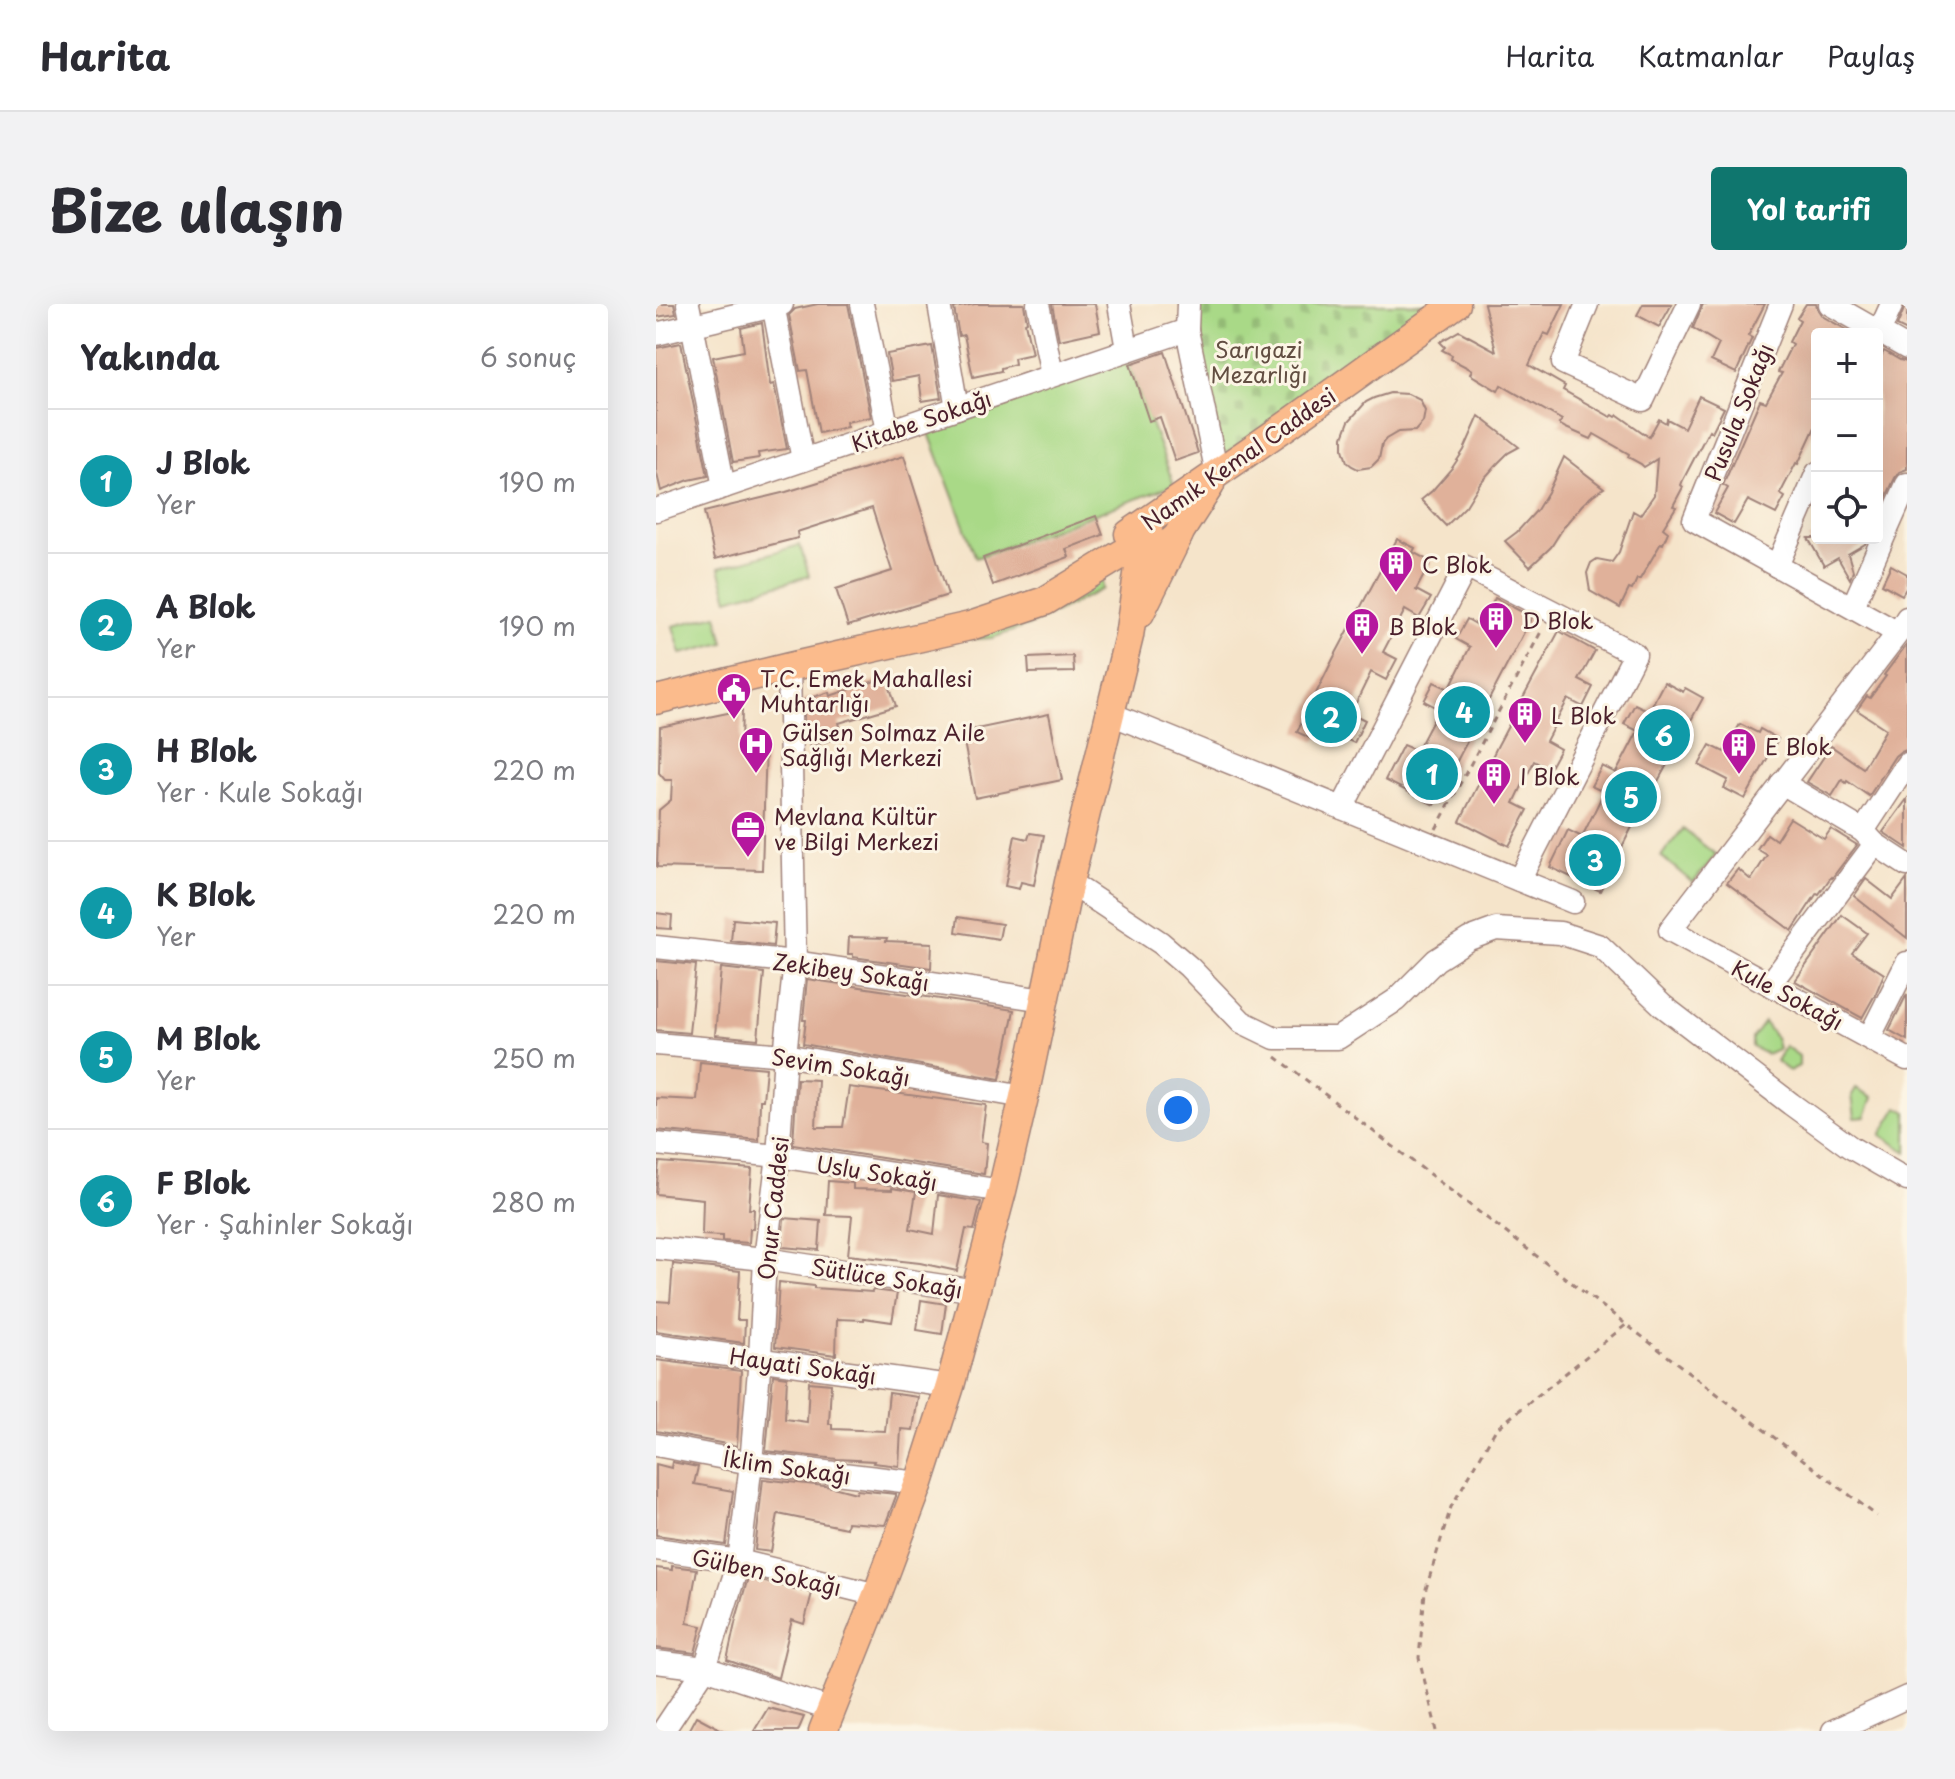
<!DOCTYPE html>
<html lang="tr">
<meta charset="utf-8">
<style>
:root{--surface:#fff;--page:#f2f2f3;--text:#2b2b33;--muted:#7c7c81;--line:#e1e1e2;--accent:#0f766e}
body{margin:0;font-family:"Playpen Sans",sans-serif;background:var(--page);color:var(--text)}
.controls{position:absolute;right:24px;top:24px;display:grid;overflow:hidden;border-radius:8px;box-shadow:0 8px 32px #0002}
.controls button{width:72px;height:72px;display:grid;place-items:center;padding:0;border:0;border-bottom:2px solid var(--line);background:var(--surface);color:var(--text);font:40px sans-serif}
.you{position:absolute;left:522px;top:806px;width:28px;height:28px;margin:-20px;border:6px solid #fff;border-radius:50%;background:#1a73e8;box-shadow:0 0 0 12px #1a73e833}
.badge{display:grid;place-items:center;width:52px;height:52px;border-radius:50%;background:var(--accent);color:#fff;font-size:26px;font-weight:700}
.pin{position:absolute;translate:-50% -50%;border:4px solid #fff;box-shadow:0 2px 8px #0006}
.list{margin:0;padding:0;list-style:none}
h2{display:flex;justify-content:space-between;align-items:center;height:104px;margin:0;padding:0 32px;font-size:34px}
h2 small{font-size:26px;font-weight:400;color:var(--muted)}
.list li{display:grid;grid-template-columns:52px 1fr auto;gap:24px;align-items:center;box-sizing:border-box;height:144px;padding:0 32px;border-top:2px solid var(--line)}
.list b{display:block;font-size:30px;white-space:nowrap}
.list p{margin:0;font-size:26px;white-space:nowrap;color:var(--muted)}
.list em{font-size:26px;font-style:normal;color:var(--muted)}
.icon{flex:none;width:44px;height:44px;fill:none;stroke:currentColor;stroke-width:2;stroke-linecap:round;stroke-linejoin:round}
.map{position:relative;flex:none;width:1251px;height:1427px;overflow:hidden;border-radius:8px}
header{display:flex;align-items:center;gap:48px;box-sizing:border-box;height:112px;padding:0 40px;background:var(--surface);border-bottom:2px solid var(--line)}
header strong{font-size:38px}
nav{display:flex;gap:44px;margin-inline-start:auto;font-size:28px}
.intro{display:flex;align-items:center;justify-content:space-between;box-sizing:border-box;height:192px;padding:0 48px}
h1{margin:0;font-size:56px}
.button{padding:20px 36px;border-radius:8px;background:var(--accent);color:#fff;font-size:28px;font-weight:700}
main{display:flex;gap:48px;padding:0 48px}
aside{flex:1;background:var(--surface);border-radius:8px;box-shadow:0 8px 32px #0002}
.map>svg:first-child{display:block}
.green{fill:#a9d987;stroke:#7a7c59;stroke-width:2}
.cemetery{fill:url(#cemetery-stones);stroke:#7a7c59;stroke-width:2}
.building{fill:#e0b19a}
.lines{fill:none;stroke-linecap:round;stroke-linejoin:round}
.minor-casing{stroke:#a0827a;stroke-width:25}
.major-casing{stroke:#a0827a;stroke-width:31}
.path{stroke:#a0827a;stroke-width:3;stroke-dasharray:6 6;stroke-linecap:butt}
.minor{stroke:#fff;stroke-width:22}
.major{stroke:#fbbb8c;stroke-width:28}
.labels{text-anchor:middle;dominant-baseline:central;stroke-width:6;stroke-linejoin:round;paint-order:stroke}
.park-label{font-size:22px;fill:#624e42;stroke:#fcf5e5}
.street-label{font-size:22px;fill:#4a1f2b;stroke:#fcf5e5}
.poi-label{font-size:22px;fill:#4a1f2b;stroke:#fcf5e5;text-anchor:start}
</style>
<header>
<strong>Harita</strong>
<nav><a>Harita</a><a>Katmanlar</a><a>Paylaş</a></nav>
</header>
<div class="intro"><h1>Bize ulaşın</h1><a class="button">Yol tarifi</a></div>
<main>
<aside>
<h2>Yakında<small>6 sonuç</small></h2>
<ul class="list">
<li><span class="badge" style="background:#0f9aa8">1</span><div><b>J Blok</b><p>Yer</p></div><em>190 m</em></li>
<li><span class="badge" style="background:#0f9aa8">2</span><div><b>A Blok</b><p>Yer</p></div><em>190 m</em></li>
<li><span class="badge" style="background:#0f9aa8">3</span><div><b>H Blok</b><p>Yer · Kule Sokağı</p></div><em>220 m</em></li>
<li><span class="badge" style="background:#0f9aa8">4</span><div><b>K Blok</b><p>Yer</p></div><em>220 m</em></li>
<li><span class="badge" style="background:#0f9aa8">5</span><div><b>M Blok</b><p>Yer</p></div><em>250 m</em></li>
<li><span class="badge" style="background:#0f9aa8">6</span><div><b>F Blok</b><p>Yer · Şahinler Sokağı</p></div><em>280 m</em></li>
</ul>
</aside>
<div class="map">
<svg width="1251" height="1427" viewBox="0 0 1251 1427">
<defs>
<pattern id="cemetery-stones" width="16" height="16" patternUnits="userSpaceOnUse" patternTransform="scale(2)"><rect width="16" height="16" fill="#a9d987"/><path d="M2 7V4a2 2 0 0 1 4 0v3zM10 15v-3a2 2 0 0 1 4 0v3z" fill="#93ba75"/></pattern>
</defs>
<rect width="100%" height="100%" fill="#fcf5e5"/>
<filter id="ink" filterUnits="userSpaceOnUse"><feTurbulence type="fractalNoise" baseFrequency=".0125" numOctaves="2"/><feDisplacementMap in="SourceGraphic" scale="16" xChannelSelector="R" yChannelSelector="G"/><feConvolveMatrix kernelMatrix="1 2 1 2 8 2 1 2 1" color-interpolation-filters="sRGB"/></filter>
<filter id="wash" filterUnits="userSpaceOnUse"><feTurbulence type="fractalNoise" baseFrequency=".006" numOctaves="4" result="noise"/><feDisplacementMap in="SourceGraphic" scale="32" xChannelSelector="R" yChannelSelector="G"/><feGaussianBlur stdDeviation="1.8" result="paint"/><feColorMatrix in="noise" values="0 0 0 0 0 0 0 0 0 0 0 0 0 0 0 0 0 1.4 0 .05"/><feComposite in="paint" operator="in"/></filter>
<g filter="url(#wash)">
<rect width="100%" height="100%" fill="#f5e4ca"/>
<g class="green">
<polygon points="471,55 518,181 320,254 273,129"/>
<polygon points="144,241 153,272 72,295 63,264"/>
<polygon points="446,274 447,285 374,321 336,334 314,335"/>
<polygon points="61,311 68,339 25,350 17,322"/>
<polygon points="1027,525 1060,551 1037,579 1005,552"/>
<polygon points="1108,718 1119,733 1122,745 1110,750 1096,743 1096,734"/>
<polygon points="1129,742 1143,752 1143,762 1133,767 1120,757"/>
<polygon points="1200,784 1217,793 1210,813 1199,814 1196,791"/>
<polygon points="1242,803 1251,808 1251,848 1225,831"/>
</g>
<polygon class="cemetery" points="540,0 777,0 567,152 538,27"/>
<g id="blocks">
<g class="building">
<polygon points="0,0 18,0 20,10 0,13"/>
<polygon points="162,0 192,0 215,113 190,118 191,123 163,129 151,66 144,67 133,11 139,5"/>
<polygon points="319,0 368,0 371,18 369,19 376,50 358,54 359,60 345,64 345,67 317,73 308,31 303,32 298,4"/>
<polygon points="396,0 439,0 444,27 403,36"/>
<polygon points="828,0 908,0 893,31 888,29 873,61 909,82 907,86 955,113 957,111 960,113 962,111 993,133 1003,115 1010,119 1011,115 1028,124 1043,92 1068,104 1056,128 1053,126 1027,176 1025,181 1027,183 1017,202 1020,203 1007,224 1012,228 1007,240 1005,239 984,275 981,275 976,286 973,285 964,304 934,287 931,269 935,259 941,255 956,258 963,248 977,207 984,211 998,191 1001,155 988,163 985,160 972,153 973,150 938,130 935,135 910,124 903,120 906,116 845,81 842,87 814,70 816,66 795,55 796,51 786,46 789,43 784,38 803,27 840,47"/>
<polygon points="987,0 1016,0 1003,23 981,11"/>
<polygon points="1047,0 1109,0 1092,32 1096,34 1080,69 1055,57 1063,40 1037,24"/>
<polygon points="1150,0 1160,0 1162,6 1166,12 1198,30 1161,30 1161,119 1142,160 1140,159 1124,190 1129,193 1120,210 1092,196 1078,220 1058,209 1072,184 1067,181 1104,96 1110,98 1126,69 1122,68 1136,40 1133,38 1144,16 1141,14"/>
<polygon points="1250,0 1251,0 1251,27 1241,22"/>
<polygon points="106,19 114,81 118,80 131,145 102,149 103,154 77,158 57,53 88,47 85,24"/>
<polygon points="25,39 52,172 33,176 5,187 0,166 0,44"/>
<polygon points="276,42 285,94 266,97 263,72 236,77 231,50"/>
<polygon points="1228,47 1244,56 1251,58 1251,165 1243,168 1239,174 1221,213 1221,60"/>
<polygon points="509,48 542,149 519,157 504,113 493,117 474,60"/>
<polygon points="734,89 752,90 764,96 769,107 767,118 759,127 742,128 730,135 726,140 723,155 715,163 702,165 696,162 691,158 687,145 687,133 693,117 710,98 718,94"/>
<polygon points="823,112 863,143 852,149 842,159 824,179 810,202 790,222 765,196 776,187 796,164 808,146"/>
<polygon points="248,152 292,291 192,322 180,285 236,267 216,204 141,228 142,234 59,255 48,208 130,188"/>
<polygon points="908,153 948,184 937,191 926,201 909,221 895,243 874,263 849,237 861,228 881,206 892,188"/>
<polygon points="440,212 447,231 410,245 413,253 337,281 327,254"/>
<polygon points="1152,234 1212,234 1209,240 1192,250 1197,267 1194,275 1182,254 1168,262"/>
<polygon points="741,235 759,244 757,248 775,258 760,286 775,294 763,314 749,306 727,348 741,355 730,376 715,368 695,409 709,416 698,439 667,424 660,437 641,428 677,355"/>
<polygon points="1235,261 1251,270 1251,283 1246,291 1226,280"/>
<polygon points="839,294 876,313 778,501 729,476 747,441 761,447 783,405 768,397 778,378 793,385 814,343 800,335 811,315 825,323"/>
<polygon points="903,327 939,347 923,376 937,383 927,403 912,395 890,437 904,445 893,465 878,457 858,499 872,506 853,542 804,517 842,441"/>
<polygon points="1251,340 1251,446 1244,448 1239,452 1213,492 1191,477 1190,479 1186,476 1176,492 1151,478 1175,442 1207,464 1230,425 1201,406 1211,392 1214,394 1230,372 1228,371"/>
<polygon points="417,352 418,368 373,369 372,354"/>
<polygon points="222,376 223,380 232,378 240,402 183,419 187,432 154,443 148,427 148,396 173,388 174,392"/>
<polygon points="1008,378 1027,388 1029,384 1047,394 981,516 980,515 944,587 894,563 912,526 926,533 948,488 935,482 946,462 960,469 982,427 968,420 979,400 993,407"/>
<polygon points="86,406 85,439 110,440 106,566 1,563 3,506 15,496 16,476 9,476 3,469 4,423"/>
<polygon points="393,410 406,476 319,494 306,428"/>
<polygon points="1084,420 1102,429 1104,425 1122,435 1089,495 1068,484 1072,476 1043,461 1054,441 1068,448"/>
<polygon points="1251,495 1251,544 1227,528"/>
<polygon points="1134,514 1168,535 1175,525 1201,541 1176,574 1175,573 1163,590 1161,589 1136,627 1071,579 1082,565 1095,576 1111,551 1101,545 1111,530 1120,536"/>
<polygon points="374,529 388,531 378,581 365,578 363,585 349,582 359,532 372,535"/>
<polygon points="1210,575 1236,595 1251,575 1251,634 1198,592"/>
<polygon points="0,609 16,611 15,625 0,624"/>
<polygon points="1186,611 1211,629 1196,649 1228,670 1220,689 1206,714 1139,677"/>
<polygon points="302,613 346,620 343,635 300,628"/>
<polygon points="77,615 119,619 117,642 75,637"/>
<polygon points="193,633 231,634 230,637 276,639 275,664 197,653 197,650 192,650"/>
<polygon points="0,657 40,661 33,729 0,726"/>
<polygon points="65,664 108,669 102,735 59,731"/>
<polygon points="151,675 358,706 344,775 147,740 150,716 147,716"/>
<polygon points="1251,690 1251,736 1233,726"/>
<polygon points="44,758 110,764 107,796 104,796 103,836 0,826 0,794 41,796"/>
<polygon points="141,775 162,776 160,823 187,823 193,783 330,801 325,838 331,839 328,870 137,840"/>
<polygon points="3,858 96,865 93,905 98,905 97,925 94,925 93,939 66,937 66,932 46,931 47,895 0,890"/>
<polygon points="172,877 197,879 197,885 236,886 236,884 260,888 254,925 278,930 282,891 325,898 318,926 310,925 301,967 264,959 192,951 196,912 170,911"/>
<polygon points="128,914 165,917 163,946 126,943"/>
<polygon points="17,960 84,967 81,1016 89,1016 88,1039 0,1027 0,997 14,998"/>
<polygon points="123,978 158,982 158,984 216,988 217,986 241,989 236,1018 208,1014 208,1016 181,1015 180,1051 119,1043"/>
<polygon points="265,996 290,1000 286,1030 261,1026"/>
<polygon points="0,1056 85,1067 81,1142 0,1127"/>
<polygon points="117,1071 131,1073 129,1115 151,1118 153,1078 175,1080 173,1120 176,1120 176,1125 229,1127 233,1089 262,1093 257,1126 245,1125 243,1162 217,1159 218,1157 181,1155 110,1147"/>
<polygon points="16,1158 42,1163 38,1180 77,1187 70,1241 0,1231 0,1160 15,1164"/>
<polygon points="107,1175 177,1183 200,1189 201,1186 240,1190 240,1192 229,1221 191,1218 190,1224 122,1210 115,1248 99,1246"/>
<polygon points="16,1262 41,1265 31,1319 46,1322 39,1349 0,1344 0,1264 16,1266"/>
<polygon points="92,1274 156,1289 148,1320 136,1316 122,1374 71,1356 80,1315"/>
<polygon points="112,1404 148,1413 142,1427 98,1427"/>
<polygon points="40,1412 68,1427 32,1427"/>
</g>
</g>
</g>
<g filter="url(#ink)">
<use href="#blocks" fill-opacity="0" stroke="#a0827a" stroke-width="2"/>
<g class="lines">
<g class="minor-casing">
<g id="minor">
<polyline points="32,0 68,183"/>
<polyline points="117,0 147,156"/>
<polyline points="206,0 232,127"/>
<polyline points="283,0 301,104"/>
<polyline points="382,0 396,71"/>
<polyline points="463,0 471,45"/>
<polyline points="532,0 531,26 561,170"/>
<polyline points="931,0 907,59 987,96 1033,0"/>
<polyline points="1125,0 1038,216 1242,329"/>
<polyline points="1174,0 1251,44"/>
<polyline points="0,30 126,0"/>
<polyline points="1221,33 1236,0"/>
<polyline points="0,206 531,26"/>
<polyline points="1121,262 1161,169"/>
<polyline points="1197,302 1251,180"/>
<polyline points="1251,314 1242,329 1014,626 1251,755"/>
<polyline points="455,410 917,598"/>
<polyline points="1126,479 1207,527 1219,540 1251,561"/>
<polyline points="686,504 810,263 979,350 863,576"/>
<polyline points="1207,527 1251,460"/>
<polyline points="413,578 505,639 533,663 586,718 619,734 682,734 740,696 780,656 813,635 840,625 904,629 944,642 1007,702 1135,800 1194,843 1251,876"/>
<polyline points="0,643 139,658 388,696"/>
<polyline points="1114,680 1219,540"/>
<polyline points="1213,734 1251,659"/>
<polyline points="0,740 129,751 368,793"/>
<polyline points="0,840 122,852 346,887"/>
<polyline points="0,944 109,955 320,987"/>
<polyline points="0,1041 294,1082"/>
<polyline points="0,1141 95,1159 263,1179"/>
<polyline points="0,1245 83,1257 221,1291"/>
<polyline points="0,1358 49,1364 176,1406"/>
<polyline points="7,1427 49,1364 83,1257 95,1159 104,1054 109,955 122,852 129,751 139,658 133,363"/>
<polyline points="1177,1427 1251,1393"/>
</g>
</g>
<g class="major-casing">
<g id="major">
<polyline points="473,230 630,122 800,0"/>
<polyline points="484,309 525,226 554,181"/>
<polyline points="0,396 133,363 314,322 389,297 466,250 487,243 499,243 514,239 522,232"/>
<polyline points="167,1427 221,1291 263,1179 294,1082 346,887 368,793 413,578 473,332 484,257 492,224"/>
</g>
</g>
<g class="path">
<polyline points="780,525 887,324"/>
<polyline points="620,753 1221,1212"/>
<polyline points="781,1427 763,1354 769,1288 795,1203 840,1125 971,1020"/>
</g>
<use href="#minor" class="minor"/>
<use href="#major" class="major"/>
</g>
</g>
<defs>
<g id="building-pin" transform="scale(1.8)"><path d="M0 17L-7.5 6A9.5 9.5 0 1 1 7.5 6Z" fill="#b5179e" stroke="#fcf5e5"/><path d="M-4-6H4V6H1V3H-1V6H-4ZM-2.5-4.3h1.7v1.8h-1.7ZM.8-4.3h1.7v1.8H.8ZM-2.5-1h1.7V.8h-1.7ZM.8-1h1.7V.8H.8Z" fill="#fff"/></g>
<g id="civic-pin" transform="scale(1.8)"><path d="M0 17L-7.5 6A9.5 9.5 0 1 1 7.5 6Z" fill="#b5179e" stroke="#fcf5e5"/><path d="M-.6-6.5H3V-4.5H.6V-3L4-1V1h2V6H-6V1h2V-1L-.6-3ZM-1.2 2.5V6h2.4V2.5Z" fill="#fff"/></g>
<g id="hospital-pin" transform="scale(1.8)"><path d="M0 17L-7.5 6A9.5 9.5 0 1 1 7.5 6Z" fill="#b5179e" stroke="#fcf5e5"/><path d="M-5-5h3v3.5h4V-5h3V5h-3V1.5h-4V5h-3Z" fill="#fff"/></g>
<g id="office-pin" transform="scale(1.8)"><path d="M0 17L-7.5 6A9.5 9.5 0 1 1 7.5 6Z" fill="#b5179e" stroke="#fcf5e5"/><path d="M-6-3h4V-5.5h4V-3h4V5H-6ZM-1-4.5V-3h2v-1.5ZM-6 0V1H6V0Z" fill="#fff"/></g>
</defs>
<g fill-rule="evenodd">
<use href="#building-pin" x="740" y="259"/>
<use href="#building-pin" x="840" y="315"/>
<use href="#building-pin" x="706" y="321"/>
<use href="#civic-pin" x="78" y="386"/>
<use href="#building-pin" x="869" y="410"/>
<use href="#hospital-pin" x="100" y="440"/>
<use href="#building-pin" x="1083" y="441"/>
<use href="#building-pin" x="838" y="471"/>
<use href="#office-pin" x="92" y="524"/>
</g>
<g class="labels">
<g class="park-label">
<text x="603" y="44">Sarıgazi<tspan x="603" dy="25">Mezarlığı</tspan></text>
</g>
<g class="street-label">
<text transform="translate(1082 108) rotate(-68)">Pusula Sokağı</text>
<text transform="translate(265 116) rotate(-19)">Kitabe Sokağı</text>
<text transform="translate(582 154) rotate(-35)">Namık Kemal Caddesi</text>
<text transform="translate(195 667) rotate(8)">Zekibey Sokağı</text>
<text transform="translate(1132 690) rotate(28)">Kule Sokağı</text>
<text transform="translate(185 762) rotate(9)">Sevim Sokağı</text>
<text transform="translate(221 868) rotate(9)">Uslu Sokağı</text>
<text transform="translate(116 904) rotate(-84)">Onur Caddesi</text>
<text transform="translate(231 973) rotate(9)">Sütlüce Sokağı</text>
<text transform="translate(147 1061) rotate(8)">Hayati Sokağı</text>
<text transform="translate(131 1162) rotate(8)">İklim Sokağı</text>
<text transform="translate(111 1267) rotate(12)">Gülben Sokağı</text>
</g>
<g class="poi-label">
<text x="766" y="259">C Blok</text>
<text x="866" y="315">D Blok</text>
<text x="732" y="321">B Blok</text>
<text x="104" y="373">T.C. Emek Mahallesi<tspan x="104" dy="25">Muhtarlığı</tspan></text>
<text x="895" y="410">L Blok</text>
<text x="126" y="427">Gülsen Solmaz Aile<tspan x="126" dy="25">Sağlığı Merkezi</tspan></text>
<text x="1109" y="441">E Blok</text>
<text x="864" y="471">I Blok</text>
<text x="118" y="511">Mevlana Kültür<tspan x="118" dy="25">ve Bilgi Merkezi</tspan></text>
</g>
</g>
</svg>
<div class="controls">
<button>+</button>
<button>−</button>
<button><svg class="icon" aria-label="locate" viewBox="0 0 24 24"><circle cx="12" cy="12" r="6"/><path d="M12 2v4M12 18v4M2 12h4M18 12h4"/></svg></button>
</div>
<div class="you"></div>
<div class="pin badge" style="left:776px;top:470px;background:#0f9aa8">1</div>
<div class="pin badge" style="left:675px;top:413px;background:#0f9aa8">2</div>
<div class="pin badge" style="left:939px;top:556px;background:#0f9aa8">3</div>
<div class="pin badge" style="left:808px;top:408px;background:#0f9aa8">4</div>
<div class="pin badge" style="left:975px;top:493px;background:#0f9aa8">5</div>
<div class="pin badge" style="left:1008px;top:431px;background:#0f9aa8">6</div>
</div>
</main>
